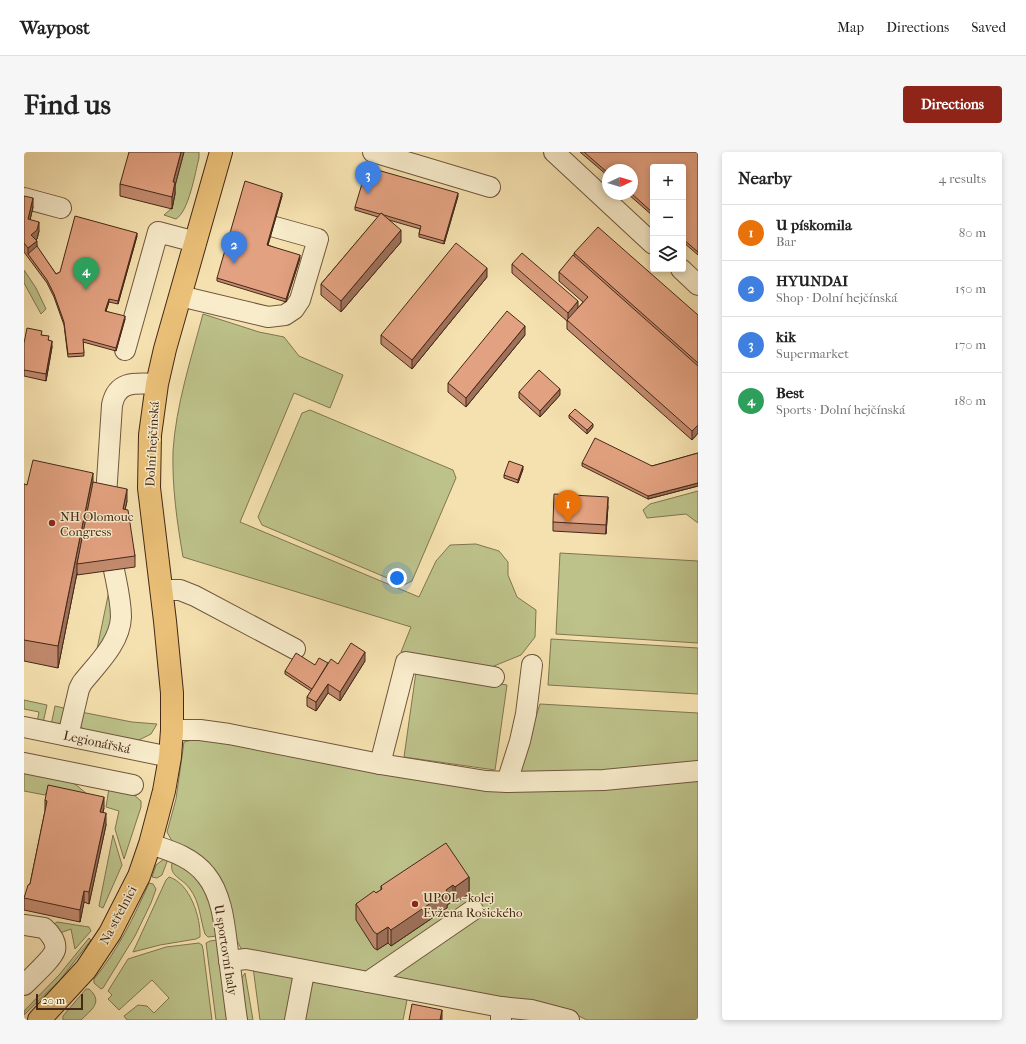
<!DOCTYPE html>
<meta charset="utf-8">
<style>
:root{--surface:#fff;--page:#f6f6f6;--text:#222;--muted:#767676;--line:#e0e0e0;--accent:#8f2418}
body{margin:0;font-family:"IM FELL French Canon",serif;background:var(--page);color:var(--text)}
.controls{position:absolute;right:12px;top:12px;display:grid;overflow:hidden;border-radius:4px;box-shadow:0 2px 6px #0003}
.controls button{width:36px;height:36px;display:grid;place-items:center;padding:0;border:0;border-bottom:1px solid var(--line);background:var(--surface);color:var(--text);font:20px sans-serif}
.compass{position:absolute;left:578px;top:12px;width:36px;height:36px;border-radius:50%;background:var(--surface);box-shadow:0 2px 6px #0003;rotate:86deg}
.scale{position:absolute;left:12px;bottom:10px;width:47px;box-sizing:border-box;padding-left:4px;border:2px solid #452818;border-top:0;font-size:11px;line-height:14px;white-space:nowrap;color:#452818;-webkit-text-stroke:3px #f8eccb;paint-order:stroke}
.you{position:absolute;left:373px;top:426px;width:14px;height:14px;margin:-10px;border:3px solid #fff;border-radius:50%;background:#1a73e8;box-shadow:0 0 0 6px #1a73e833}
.badge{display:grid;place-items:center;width:26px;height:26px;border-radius:50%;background:var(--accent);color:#fff;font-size:13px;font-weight:700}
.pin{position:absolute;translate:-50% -33px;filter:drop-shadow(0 1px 2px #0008)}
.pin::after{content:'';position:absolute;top:21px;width:14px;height:12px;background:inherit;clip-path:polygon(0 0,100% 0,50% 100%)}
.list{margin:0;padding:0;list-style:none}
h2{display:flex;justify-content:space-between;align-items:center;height:52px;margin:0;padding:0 16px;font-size:17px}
h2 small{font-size:13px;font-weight:400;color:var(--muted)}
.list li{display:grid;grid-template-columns:26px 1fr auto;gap:12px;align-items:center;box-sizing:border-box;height:56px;padding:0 16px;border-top:1px solid var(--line)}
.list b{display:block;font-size:15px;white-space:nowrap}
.list p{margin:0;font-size:13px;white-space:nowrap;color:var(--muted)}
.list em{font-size:13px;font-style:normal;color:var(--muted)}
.icon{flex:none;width:22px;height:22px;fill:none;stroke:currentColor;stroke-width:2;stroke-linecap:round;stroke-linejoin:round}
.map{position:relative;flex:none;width:674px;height:868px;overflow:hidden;border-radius:4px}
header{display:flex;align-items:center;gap:24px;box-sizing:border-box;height:56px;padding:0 20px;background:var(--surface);border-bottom:1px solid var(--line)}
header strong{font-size:19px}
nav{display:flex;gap:22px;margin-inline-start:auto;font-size:14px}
.intro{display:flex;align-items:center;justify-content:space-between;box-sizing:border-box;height:96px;padding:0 24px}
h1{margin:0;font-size:28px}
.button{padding:10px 18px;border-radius:4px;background:var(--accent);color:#fff;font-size:14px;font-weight:700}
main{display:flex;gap:24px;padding:0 24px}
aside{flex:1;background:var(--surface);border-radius:4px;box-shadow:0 2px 6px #0003}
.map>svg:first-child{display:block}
.green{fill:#bdc28a;stroke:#817551}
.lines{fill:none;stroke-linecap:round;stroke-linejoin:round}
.minor-casing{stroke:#71563e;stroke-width:22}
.major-casing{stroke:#452818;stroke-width:24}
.minor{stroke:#f8eccb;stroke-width:20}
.major{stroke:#eac078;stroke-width:22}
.wall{fill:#c28a6e;stroke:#452818}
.shaded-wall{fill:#9e715a;stroke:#452818}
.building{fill:#e2a180;stroke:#452818}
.poi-dot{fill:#8f2418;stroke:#f8eccb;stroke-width:1.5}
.labels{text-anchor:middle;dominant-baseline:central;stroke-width:3;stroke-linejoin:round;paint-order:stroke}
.street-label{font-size:13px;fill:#452818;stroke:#f8eccb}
.poi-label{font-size:13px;fill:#452818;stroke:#f8eccb;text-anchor:start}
</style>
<header>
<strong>Waypost</strong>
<nav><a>Map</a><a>Directions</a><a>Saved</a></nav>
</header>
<div class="intro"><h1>Find us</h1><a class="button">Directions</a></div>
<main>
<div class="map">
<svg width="674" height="868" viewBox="0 0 674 868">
<rect width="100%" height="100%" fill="#f5e1af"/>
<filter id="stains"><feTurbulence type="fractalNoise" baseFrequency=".005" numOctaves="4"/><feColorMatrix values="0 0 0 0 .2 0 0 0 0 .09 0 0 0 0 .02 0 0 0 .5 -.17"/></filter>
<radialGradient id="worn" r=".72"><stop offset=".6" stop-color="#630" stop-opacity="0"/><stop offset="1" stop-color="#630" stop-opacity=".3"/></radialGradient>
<g class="green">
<path d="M160,0H175V6C171,21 165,59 152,67L140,63L148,56L149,41Z"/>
<polygon points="0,118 12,136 22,157 17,162 0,131"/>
<path d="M179,162L235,180L260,185L275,204L319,223L306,256L270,241L216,370L395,445L412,409L426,393L452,392L475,399L484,410V423L493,445L512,458L511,485L497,503L465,516L377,500L387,475L159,405C153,370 148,335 149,299C152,253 167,207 179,162Z"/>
<polygon points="286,258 429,318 432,326 388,429 380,433 238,373 234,365 278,261"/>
<polygon points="674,339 674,371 662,362 623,366 619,358 626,352"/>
<polygon points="536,401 674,409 674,491 532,482"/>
<polygon points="87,437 87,476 73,497 85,439"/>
<polygon points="527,487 674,496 674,542 524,533"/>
<polygon points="392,520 483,533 471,618 380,605"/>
<polygon points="0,548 23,553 19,571 13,570 15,560 0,557"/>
<polygon points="516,552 674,561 674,613 498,624 495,618"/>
<polygon points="31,554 44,557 37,571 27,573"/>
<polygon points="57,560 108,570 133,572 127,582 115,588 62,579 56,574"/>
<polygon points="183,587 432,630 674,624 674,868 563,868 545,859 465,849 346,820 218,798 159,694 148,689 143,680 152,647 160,590 168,588"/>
<polygon points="0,618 46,628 74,651 22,641 21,643 0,639"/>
<polygon points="85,636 109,642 117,649 117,655 100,707 91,677 95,659 82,655"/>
<polygon points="89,683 98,713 79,756 75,754"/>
<polygon points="140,707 144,707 138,723 133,726 128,725 132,713"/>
<path d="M149,707C160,714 172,724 180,735C188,746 190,770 193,784L184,785L181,782C176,767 176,750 166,737C158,725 143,725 149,707Z"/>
<path d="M145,725C166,731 177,766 176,785L172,787L136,793L109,800L142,728Z"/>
<path d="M125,731L129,732L132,737L127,751L111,784L79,836L77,837L70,831V827C94,798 110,765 125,731Z"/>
<polygon points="33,770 65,775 67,779 51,797 47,777 36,781 30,772"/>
<polygon points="65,786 67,788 36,828 0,863 0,859 35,823"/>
<polygon points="193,788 204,868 192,868 182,791 186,789"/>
<polygon points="175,791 178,793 179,797 188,868 103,868 100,864 114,853 123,854 130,861 145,846 128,828 95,858 84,847 88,843 84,839 104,807 142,795"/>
<polygon points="229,815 384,843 379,868 236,868"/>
<polygon points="221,821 229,868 221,868 217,827"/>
<path d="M62,837H65C80,850 67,858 57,868H39V864Z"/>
</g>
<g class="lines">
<g class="minor-casing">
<g id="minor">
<polyline points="349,0 466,35"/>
<polyline points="530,0 629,92"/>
<polyline points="0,46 37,56"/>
<polyline points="657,117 674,133"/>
<polyline points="156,144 244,165 261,163 270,157 276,148 294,87 251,75"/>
<polyline points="101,198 134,80 172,90"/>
<path d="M82,344L88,253C93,228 112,231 133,232"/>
<polyline points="137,438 156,438 171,444 271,497"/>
<polyline points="0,575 146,605"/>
<polyline points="148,578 176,578 205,582 356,612 462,629 483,630 580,628 674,619"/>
<path d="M44,584L55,537L58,531C73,512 96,491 97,465C97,449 93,433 90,418"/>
<polyline points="0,611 109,633"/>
<polyline points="356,612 382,510 470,525"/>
<polyline points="483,630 496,589 502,562 508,513"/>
<path d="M126,692C147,699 168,705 182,723C200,745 201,780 205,807C208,828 210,848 213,868"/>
<path d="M0,773L20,776C26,781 33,790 31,798C29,806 7,826 0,833"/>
<polyline points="205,809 222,807 344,830 449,758"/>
<polyline points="344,830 477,855 477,868"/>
<polyline points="477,855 507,858 545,868"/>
<polyline points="271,868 279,826"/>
</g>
</g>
<g class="major-casing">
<polyline id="major" points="15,868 62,817 86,781 115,724 126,692 140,639 146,605 148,578 148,541 141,469 125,336 126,283 133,232 141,197 197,0"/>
</g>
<use href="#minor" class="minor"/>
<use href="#major" class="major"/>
</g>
<g class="wall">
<polygon points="556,0 674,0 674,103 659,90 659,15 629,15 629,64 604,42 608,42 584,18 584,24"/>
<polygon points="96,32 151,34 151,42 148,57 96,44"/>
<polygon points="0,44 9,55 6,68 15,79 13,87 12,88 13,95 32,122 113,84 94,152 85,150 82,159 101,167 92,199 59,190 60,204 44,205 40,173 30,145 23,131 0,100"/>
<polygon points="258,44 244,93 276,106 262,150 193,129 193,126"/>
<polygon points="434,44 420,92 395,85 395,82 396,77 365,68 377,90 317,160 297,143 297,132 354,65 331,58 331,55"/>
<polygon points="550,101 674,163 674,281 668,288 543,177 543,169 488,121 488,112 554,156 559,150 535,129 535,120 550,104"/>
<polygon points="463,125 388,217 357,192 357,183"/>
<polygon points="18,183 25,188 28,195 22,229 0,224 0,191"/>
<polygon points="501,183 442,255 424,240 424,231"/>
<polygon points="495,240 536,243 516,265 495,246"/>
<polygon points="545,263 569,275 563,282 545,266"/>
<polygon points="674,301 674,334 624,347 558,314 558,311 628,314"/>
<polygon points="499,317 494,331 480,326 480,323"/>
<polygon points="69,330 103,349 101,357 111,404 111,415 53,423 53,421 34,516 0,509 0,332 3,333"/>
<polygon points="584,354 582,382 529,379 529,370"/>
<polygon points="341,509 316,549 304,541 292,559 283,554 283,545 287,539 261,522 261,519 291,513 304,511 314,512"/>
<polygon points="21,648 80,656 79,660 82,673 65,752 60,750 56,770 0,758 0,746 6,732 21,659"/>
<polygon points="445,725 445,742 431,751 429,749 423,753 423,756 367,794 364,791 353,798 350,796 332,768 332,752 352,741 357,738 357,734"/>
</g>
<g class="shaded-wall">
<polygon points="157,0 160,0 151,34 151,42 148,57 148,45 149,30"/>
<polygon points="258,41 258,44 243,96 243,93"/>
<polygon points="434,41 434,44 420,92 420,89"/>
<polygon points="9,46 9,55 4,76 4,67"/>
<polygon points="15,70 15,79 13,87 7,92 7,83"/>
<polygon points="377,78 377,90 317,160 317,149"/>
<polygon points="113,81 113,84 94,152 94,149"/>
<polygon points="13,89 13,98 4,102 4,96"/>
<polygon points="276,103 276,106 262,150 262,147"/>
<polygon points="463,116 463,125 388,217 388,208"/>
<polygon points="85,147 85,150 81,162 81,159"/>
<polygon points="554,149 554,158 544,170 544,161"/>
<polygon points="101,164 101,167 92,199 92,196"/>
<polygon points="501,174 501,183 442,255 442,246"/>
<polygon points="28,189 28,195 22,229 22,222"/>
<polygon points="536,237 536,243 516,265 516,259"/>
<polygon points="569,272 569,275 563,282 563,278"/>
<polygon points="674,273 674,281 668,288 668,279"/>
<polygon points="499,314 499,317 494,331 494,328"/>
<polygon points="69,321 69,342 53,412 53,421 34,516 34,494"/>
<polygon points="674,331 674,334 624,347 624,344"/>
<polygon points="103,337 103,349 99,368 99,357"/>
<polygon points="584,345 584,354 582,382 582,373"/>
<polygon points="341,500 341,509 316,549 316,540"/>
<polygon points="304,532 304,541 292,559 292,550"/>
<polygon points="80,645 80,656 76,671 76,660"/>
<polygon points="82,661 82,673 65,752 65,740"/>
<polygon points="445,725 445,742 431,751 431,735"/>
<polygon points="429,733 429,749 423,753 423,756 367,794 367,778"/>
<polygon points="60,739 60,750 56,770 56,758"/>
<polygon points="364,775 364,791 353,798 353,782"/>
<polygon points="418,858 418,868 416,868"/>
</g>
<g class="building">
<polygon points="105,0 157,0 149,30 151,30 148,45 96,32"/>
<polygon points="560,0 674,0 674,100 659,87 659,15 629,15 629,61 608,42 608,18 584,18 584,21"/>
<polygon points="343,15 434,41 420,89 395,82 397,74 360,63 357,61 356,62 331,55"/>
<polygon points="221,29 258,41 243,93 276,103 262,147 193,126"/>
<polygon points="0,44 9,46 4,67 15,70 13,78 7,83 13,89 4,96 0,91"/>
<polygon points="357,61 377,78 317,149 297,132"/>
<polygon points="51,64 113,81 94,149 85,147 81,159 101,164 92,196 59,187 60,201 44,202 40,170 30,142 23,128 4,102 13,94 32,122 36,120"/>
<polygon points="574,75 674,163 674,211 550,101"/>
<polygon points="432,91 463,116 388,208 357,183"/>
<polygon points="498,101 554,149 544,161 488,112"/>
<polygon points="549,103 674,214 674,273 668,279 543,168 564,145 535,120"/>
<polygon points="483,159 501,174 442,246 424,231"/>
<polygon points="3,176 18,179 17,183 25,184 24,188 28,189 22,222 0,218 0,191"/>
<polygon points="515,218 536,237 516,259 495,240"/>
<polygon points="551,257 569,272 563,278 545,263"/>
<polygon points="571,286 628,314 674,301 674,331 624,344 558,311"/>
<polygon points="9,308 69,321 34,494 0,488 0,332 3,333"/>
<polygon points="485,309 499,314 494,328 480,323"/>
<polygon points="69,330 103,337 99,357 104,358 111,404 53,412"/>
<polygon points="530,342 584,345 582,373 529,370"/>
<polygon points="327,491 341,500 316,540 304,532 292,550 283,545 307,507 314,512"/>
<polygon points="272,501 291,513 295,506 304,511 288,537 261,519"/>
<polygon points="24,633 80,645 76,660 82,661 65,740 60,739 56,758 0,746 4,733 6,732 23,649 21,648"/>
<polygon points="422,691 445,725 431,735 429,733 422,738 423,740 367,778 364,775 353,782 350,780 332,752 350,739 352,741 358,737 357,734"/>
<polygon points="388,852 418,858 416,868 385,868"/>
</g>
<g class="poi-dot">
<circle cx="28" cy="371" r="4"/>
<circle cx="391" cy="752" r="4"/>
</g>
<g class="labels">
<g class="street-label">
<text transform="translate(128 292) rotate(-87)">Dolní hejčínská</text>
<text transform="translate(73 590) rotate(12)">Legionářská</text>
<text transform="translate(94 763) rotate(-62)">Na střelnici</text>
<text transform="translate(202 798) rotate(81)">U sportovní haly</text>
</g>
<g class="poi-label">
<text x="36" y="364">NH Olomouc<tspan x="36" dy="15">Congress</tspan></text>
<text x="399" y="745">UPOL - kolej<tspan x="399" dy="15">Evžena Rošického</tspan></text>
</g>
</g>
<rect width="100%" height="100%" filter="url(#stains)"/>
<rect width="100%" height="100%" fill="url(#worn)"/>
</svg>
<div class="controls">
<button>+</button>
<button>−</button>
<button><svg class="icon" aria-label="layers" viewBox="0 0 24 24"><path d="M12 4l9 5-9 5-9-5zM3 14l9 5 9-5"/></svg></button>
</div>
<svg class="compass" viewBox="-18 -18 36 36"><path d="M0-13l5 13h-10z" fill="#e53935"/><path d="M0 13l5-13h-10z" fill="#767676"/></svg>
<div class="scale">20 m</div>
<div class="you"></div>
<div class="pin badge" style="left:544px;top:371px;background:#e8710a">1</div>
<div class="pin badge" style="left:210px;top:112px;background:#3f7fe0">2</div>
<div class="pin badge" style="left:344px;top:42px;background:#3f7fe0">3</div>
<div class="pin badge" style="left:62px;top:138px;background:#2e9e5b">4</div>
</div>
<aside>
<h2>Nearby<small>4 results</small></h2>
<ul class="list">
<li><span class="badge" style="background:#e8710a">1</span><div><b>U pískomila</b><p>Bar</p></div><em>80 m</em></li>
<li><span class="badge" style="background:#3f7fe0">2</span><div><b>HYUNDAI</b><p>Shop · Dolní hejčínská</p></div><em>150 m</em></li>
<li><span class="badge" style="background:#3f7fe0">3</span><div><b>kik</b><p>Supermarket</p></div><em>170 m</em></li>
<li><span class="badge" style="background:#2e9e5b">4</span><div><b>Best</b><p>Sports · Dolní hejčínská</p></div><em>180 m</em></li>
</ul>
</aside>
</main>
